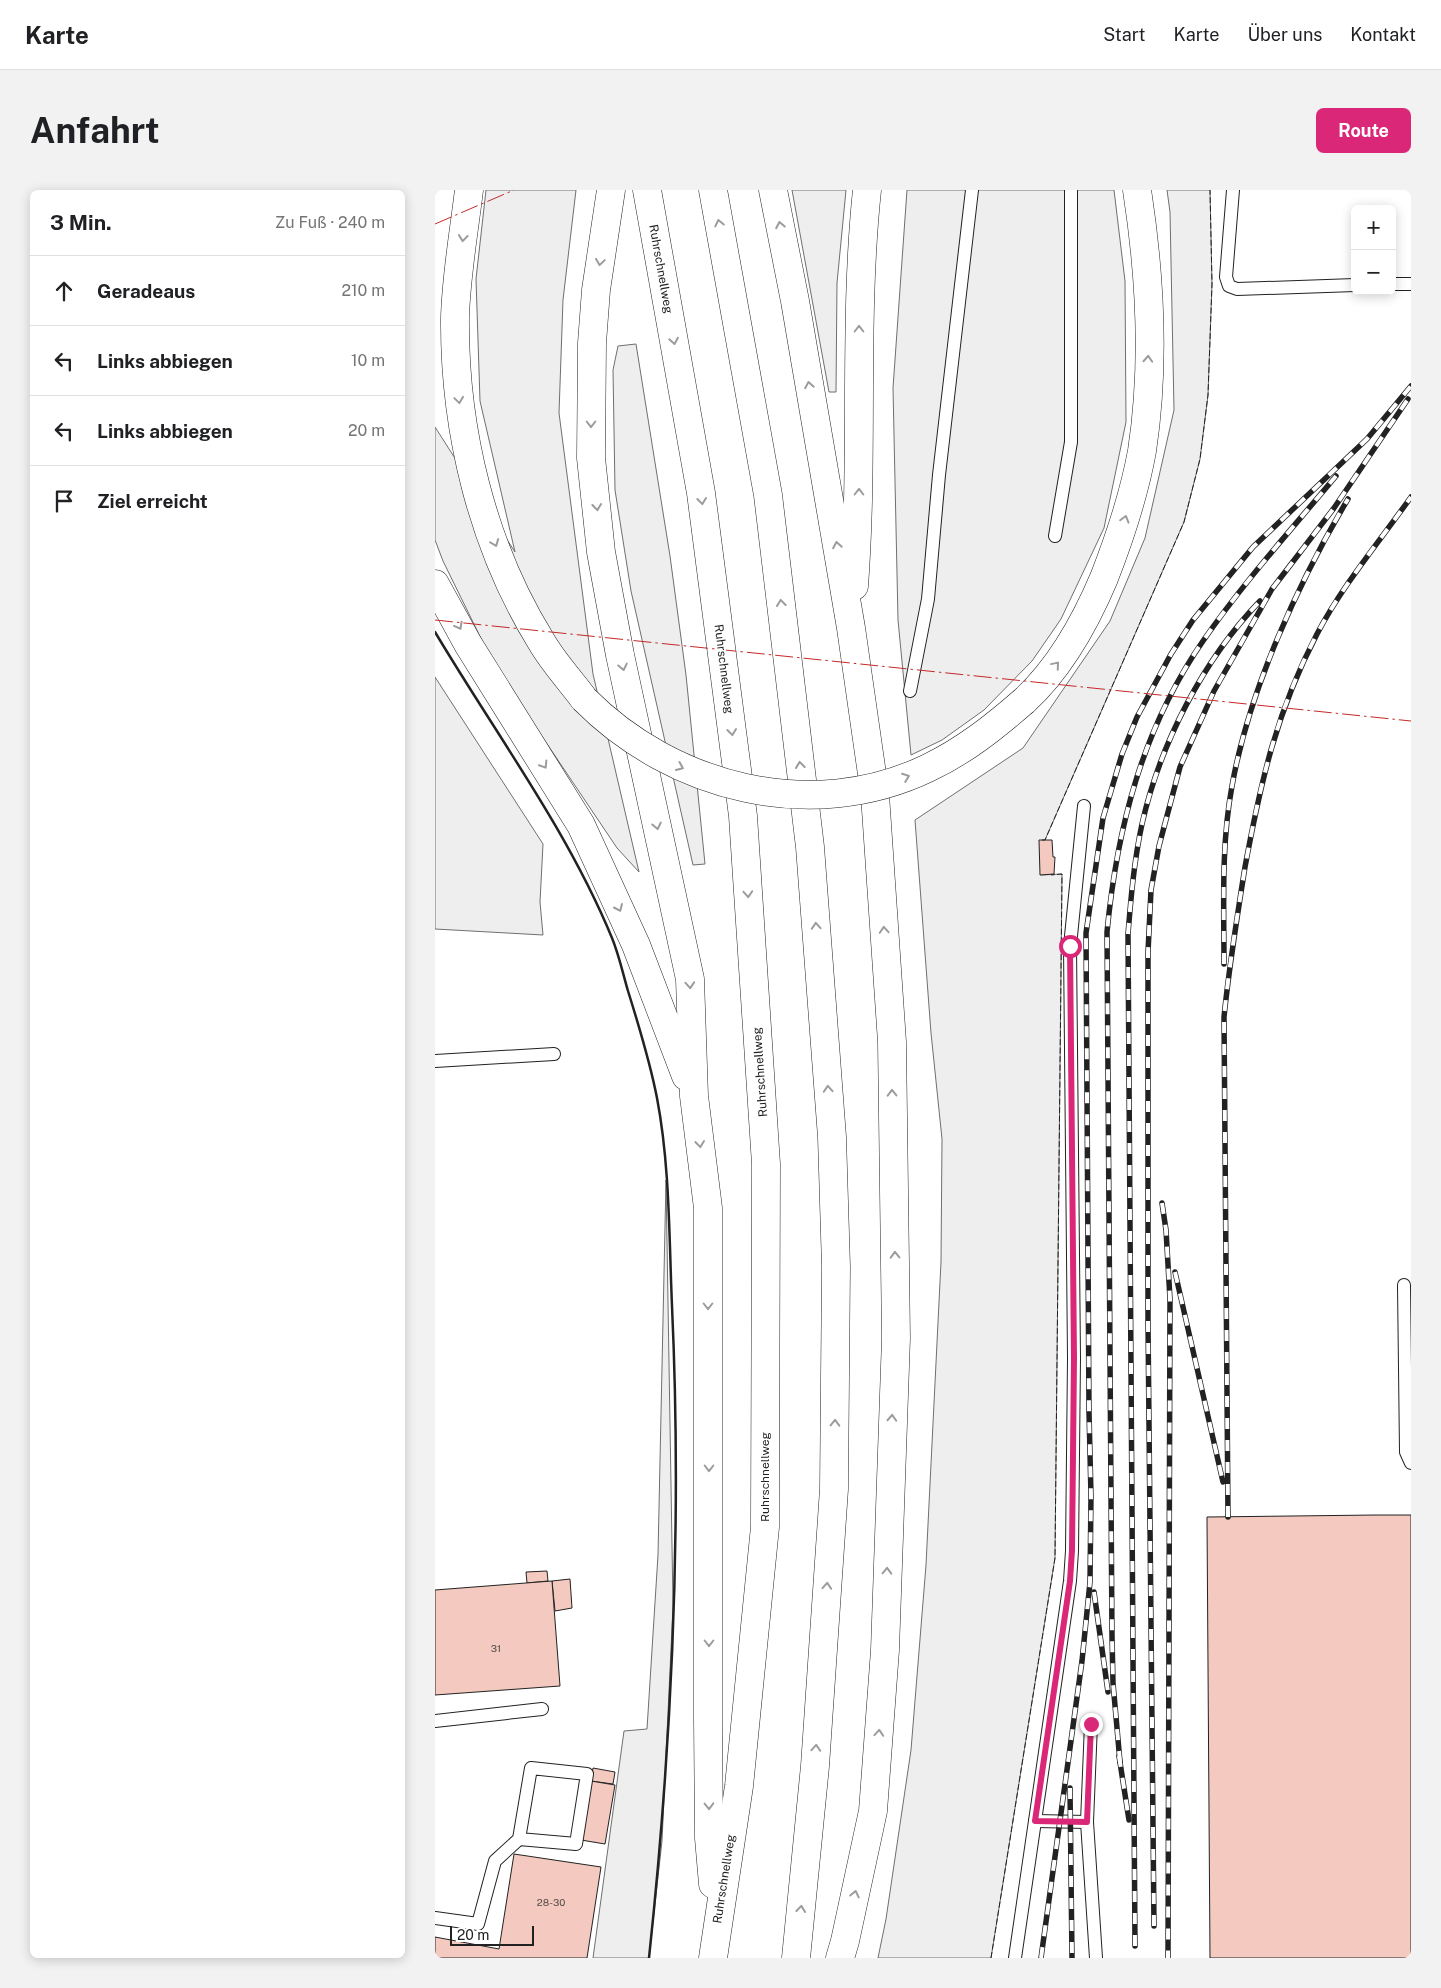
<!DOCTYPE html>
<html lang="de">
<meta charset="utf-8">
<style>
:root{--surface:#fff;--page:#f2f2f2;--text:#202124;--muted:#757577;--line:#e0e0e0;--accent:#db2777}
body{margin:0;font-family:"Public Sans",sans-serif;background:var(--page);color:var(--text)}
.controls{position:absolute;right:15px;top:15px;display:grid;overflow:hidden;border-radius:8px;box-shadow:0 2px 12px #0003}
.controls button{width:45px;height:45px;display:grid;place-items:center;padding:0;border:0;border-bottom:1px solid var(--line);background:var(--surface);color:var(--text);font:25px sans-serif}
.scale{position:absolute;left:15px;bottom:12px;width:84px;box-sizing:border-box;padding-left:5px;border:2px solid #222;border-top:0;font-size:14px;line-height:18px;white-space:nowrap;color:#222;-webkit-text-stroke:4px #fff;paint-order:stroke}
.stop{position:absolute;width:15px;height:15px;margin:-11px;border:4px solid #db2777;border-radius:50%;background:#fff}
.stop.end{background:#db2777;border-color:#fff;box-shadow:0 1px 5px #0008}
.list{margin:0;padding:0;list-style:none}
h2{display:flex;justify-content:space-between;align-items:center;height:65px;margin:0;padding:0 20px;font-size:21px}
h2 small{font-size:16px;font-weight:400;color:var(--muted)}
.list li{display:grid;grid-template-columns:32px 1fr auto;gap:15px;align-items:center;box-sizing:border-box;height:70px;padding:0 20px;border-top:1px solid var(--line)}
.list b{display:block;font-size:19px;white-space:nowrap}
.list em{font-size:16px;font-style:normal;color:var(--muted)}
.icon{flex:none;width:28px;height:28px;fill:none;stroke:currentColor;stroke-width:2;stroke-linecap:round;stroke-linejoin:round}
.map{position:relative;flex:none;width:976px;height:1768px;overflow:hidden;border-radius:8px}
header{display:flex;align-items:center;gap:30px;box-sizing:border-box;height:70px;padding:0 25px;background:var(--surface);border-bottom:1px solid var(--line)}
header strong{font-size:24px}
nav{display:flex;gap:28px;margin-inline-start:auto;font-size:18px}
.intro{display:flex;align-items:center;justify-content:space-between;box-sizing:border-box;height:120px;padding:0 30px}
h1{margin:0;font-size:35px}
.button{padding:12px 22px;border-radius:8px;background:var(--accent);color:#fff;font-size:18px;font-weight:700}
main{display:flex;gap:30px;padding:0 30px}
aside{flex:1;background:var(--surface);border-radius:8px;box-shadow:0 2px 12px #0003}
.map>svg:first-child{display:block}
.green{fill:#eee;stroke:#6f6f6f}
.building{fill:#f3c9c0;stroke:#222}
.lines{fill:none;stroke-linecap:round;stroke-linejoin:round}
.lane-casing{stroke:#222;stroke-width:14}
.highway-casing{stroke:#222;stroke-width:29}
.lane{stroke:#fff;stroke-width:12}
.highway{stroke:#fff;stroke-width:28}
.rail-casing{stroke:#222;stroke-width:5.5}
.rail{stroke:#fff;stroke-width:4;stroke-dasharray:11;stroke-linecap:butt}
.highway-bridge-casing{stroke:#222;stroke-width:29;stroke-linecap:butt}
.highway-bridge{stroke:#fff;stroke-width:28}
.fence{stroke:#222;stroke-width:1;stroke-dasharray:6 2.5;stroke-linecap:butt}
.wall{stroke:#222;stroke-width:2.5}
.power{stroke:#c62828;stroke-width:1;stroke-dasharray:18 4 2.5 4;stroke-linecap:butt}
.oneway{stroke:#9c9c9c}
.route{stroke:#db2777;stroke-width:6}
.labels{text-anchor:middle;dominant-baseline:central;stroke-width:4;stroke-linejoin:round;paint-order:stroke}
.number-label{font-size:10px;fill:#564c4a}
.street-label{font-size:12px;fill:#222;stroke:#fff}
</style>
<header>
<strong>Karte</strong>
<nav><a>Start</a><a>Karte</a><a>Über uns</a><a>Kontakt</a></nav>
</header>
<div class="intro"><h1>Anfahrt</h1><a class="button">Route</a></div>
<main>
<aside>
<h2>3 Min.<small>Zu Fuß · 240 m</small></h2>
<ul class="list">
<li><svg class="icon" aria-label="ahead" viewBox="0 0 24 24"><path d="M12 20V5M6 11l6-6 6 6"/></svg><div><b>Geradeaus</b></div><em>210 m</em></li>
<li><svg class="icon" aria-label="left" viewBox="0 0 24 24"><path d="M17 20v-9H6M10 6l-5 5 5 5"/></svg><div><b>Links abbiegen</b></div><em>10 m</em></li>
<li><svg class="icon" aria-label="left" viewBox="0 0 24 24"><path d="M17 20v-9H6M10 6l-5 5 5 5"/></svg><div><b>Links abbiegen</b></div><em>20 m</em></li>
<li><svg class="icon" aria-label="arrive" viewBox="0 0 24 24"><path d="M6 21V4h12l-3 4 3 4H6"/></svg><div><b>Ziel erreicht</b></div></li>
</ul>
</aside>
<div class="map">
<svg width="976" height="1768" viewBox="0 0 976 1768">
<rect width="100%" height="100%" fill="#fff"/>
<g class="green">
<polygon points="51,0 141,0 128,110 124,223 158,484 204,682 182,658 59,475 8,371 0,350 0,237 80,362 45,211 41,89"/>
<polygon points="357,0 411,0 402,93 401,202 394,202"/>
<polygon points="472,0 679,0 690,91 691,232 669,338 626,429 597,471 549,520 507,550 476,565 463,430 458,198"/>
<polygon points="732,0 775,0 777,94 773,205 765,269 749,332 610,650 606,685 627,684 620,1368 556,1768 443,1768 451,1729 476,1560 491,1375 506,1072 507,949 496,843 480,630 588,558 675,431 710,348 739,220 735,22"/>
<polygon points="201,154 235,366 251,485 270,674 258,675 196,401 180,300 178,180 183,156"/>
<polygon points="0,487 108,654 105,712 108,745 0,739"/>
<polygon points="231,990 238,1416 227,1651 214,1768 158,1768 189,1541 212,1539 223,1365"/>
</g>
<g class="building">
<polygon points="604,650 617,650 618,667 620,667 619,684 605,685"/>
<polygon points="941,1325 976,1325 976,1768 775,1768 772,1327"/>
<polygon points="112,1381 113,1391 92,1393 91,1382"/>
<polygon points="135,1389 137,1418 120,1421 117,1391"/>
<polygon points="117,1391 125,1496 0,1505 0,1400"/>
<polygon points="158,1578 180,1582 178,1594 156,1591"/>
<polygon points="156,1591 180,1595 170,1654 146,1650"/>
<polygon points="79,1664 166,1677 152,1768 0,1768 0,1747 64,1759"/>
</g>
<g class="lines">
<g class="lane-casing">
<g id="lane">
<polyline points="798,0 791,87 794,96 802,99 920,95"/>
<polyline points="957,94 976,94"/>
<polyline points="620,346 636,252 636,0"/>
<polyline points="475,501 493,409 504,285 537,0"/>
<polyline points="0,871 119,864"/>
<polyline points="969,1095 971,1262 976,1273"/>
<polyline points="0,1531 107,1519"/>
<polyline points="600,1631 652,1632 661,1768"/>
<polyline points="652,1632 656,1534"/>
<polyline points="0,1728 43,1734 60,1671 84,1649 96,1578 152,1584 141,1654 84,1649"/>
<polyline points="580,1768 635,1391 637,1361 639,1168 635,756 649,616"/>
</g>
</g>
<g class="highway-casing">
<g id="highway">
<path d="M34,0C29,42 21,86 20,128C19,239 47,356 106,451C118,472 135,490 149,509"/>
<polyline points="176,0 161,100 157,153 156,268 166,362 185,465 255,789 259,906 273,1018 273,1529 274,1648 278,1694"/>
<polyline points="212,0 266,303 308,626 331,974 330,1337 304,1596 278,1768"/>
<polyline points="278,0 333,305 375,657 397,947 401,1077 399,1299 380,1576 361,1768"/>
<polyline points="338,0 360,111 416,438 440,605 457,852 461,1148 450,1460 438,1621 410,1751 405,1768"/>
<polyline points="0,394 33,454 146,635 201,755 251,886"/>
<path d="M419,396C429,264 418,132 432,0"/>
<path d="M589,511C625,478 650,433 669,388C685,347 699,305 707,261C720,176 715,84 702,0"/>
</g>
</g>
<use href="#lane" class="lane"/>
<use href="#highway" class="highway"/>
<g class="rail-casing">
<g id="rail">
<path d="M789,774C789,715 786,655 797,596C814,500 863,393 913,309"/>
<polyline points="727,1013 731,1040 735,1109 733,1768"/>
<polyline points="740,1082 788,1292"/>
<path d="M793,1327L789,827C794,777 802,727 810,677C826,591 841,523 882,444C907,396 944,352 976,307"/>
<polyline points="659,1402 673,1502"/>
<polyline points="684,1566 694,1630"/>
<path d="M685,1572L678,1493L677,1446L672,742C682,638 707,539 768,451C808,393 856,340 901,286"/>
<polyline points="635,1598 637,1768"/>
<polyline points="719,1736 713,1133 713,762 716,700 724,656 745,577 779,501 837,399 899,318 973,209"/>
<path d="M700,1756L693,744C696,707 699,671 707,634C725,554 768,470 825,411"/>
<polyline points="606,1768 647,1471 655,1392 656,1306 654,1222 651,743 668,628 687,564 702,527 736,464 758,430 818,357 932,249 976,196"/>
</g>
</g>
<use href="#rail" class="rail"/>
<g class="highway-bridge-casing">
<path id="highway-bridge" d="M149,509C237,598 377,634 493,578C529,561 559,537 589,511"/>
</g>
<use href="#highway-bridge" class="highway-bridge"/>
<g class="fence">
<polyline points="607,650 610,650 749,332 765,269 773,205 777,94 775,0"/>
<polyline points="556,1768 620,1368 627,684 616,685"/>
</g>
<path class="wall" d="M0,442C60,543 132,639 177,748C184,765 188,784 193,801C204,836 215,872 222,908C235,976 234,1047 237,1116C247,1333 237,1553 214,1768"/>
<g class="power">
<polyline points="0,34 79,0"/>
<polyline points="0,430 976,531"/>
</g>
</g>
<defs><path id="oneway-chevron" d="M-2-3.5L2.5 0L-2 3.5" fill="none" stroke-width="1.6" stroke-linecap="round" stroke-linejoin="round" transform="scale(1.25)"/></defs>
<g class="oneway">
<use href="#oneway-chevron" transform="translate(284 33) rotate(-102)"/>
<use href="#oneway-chevron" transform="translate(345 35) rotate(-101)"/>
<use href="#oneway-chevron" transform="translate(28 48) rotate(96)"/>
<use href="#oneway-chevron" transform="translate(165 72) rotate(98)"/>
<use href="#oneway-chevron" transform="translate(424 139) rotate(-90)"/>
<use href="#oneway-chevron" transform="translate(239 151) rotate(80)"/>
<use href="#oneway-chevron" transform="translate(713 169) rotate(-87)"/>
<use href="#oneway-chevron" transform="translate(374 195) rotate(-100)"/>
<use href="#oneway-chevron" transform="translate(24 210) rotate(82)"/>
<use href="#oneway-chevron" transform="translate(156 234) rotate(90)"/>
<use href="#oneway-chevron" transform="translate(424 302) rotate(-90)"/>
<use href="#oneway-chevron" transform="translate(267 311) rotate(83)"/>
<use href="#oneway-chevron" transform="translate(162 317) rotate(84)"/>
<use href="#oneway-chevron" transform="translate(690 329) rotate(-74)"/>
<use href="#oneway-chevron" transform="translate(60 353) rotate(69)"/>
<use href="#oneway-chevron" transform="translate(402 355) rotate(-100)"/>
<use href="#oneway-chevron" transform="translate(346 413) rotate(-97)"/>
<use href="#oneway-chevron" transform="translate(24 436) rotate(61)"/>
<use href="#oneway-chevron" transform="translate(621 475) rotate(-50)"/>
<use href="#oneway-chevron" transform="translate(188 477) rotate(78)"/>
<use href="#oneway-chevron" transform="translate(297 542) rotate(83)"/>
<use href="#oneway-chevron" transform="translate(109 575) rotate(58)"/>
<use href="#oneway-chevron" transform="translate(365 575) rotate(-97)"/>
<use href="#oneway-chevron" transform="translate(245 577) rotate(24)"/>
<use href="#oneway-chevron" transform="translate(471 587) rotate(-21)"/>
<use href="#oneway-chevron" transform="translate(222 636) rotate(78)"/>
<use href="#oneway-chevron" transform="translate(313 704) rotate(86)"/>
<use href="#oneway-chevron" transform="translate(184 718) rotate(66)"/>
<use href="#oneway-chevron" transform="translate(381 736) rotate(-94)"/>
<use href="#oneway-chevron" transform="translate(449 740) rotate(-94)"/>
<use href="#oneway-chevron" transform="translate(255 795) rotate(86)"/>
<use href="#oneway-chevron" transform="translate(393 899) rotate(-94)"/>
<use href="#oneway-chevron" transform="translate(457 903) rotate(-91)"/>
<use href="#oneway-chevron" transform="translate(265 954) rotate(83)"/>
<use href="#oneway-chevron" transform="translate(460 1065) rotate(-91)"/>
<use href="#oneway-chevron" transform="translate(273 1116) rotate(90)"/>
<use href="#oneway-chevron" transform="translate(457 1228) rotate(-87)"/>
<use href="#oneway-chevron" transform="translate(400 1233) rotate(-89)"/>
<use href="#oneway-chevron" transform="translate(274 1278) rotate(90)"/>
<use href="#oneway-chevron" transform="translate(452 1381) rotate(-88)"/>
<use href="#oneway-chevron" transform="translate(392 1396) rotate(-86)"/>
<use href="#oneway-chevron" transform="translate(274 1453) rotate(90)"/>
<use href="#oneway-chevron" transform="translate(444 1543) rotate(-86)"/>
<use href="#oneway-chevron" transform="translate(381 1558) rotate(-86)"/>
<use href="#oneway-chevron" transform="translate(274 1616) rotate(89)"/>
<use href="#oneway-chevron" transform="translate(420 1704) rotate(-78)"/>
<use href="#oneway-chevron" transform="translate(366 1719) rotate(-84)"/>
</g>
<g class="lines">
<polyline class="route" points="635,756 639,1168 637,1360 635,1391 600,1631 652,1632 656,1534"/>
</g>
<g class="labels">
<g class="number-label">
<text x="61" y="1458">31</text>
<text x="116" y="1712">28-30</text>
</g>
<g class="street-label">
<text transform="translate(226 79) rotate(80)">Ruhrschnellweg</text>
<text transform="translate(289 479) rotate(83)">Ruhrschnellweg</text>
<text transform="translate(325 882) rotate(-94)">Ruhrschnellweg</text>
<text transform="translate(330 1287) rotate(-90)">Ruhrschnellweg</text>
<text transform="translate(289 1689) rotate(-81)">Ruhrschnellweg</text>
</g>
</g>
</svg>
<div class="controls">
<button>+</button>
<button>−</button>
</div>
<div class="scale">20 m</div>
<div class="stop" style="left:635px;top:756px"></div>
<div class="stop end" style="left:656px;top:1534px"></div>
</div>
</main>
